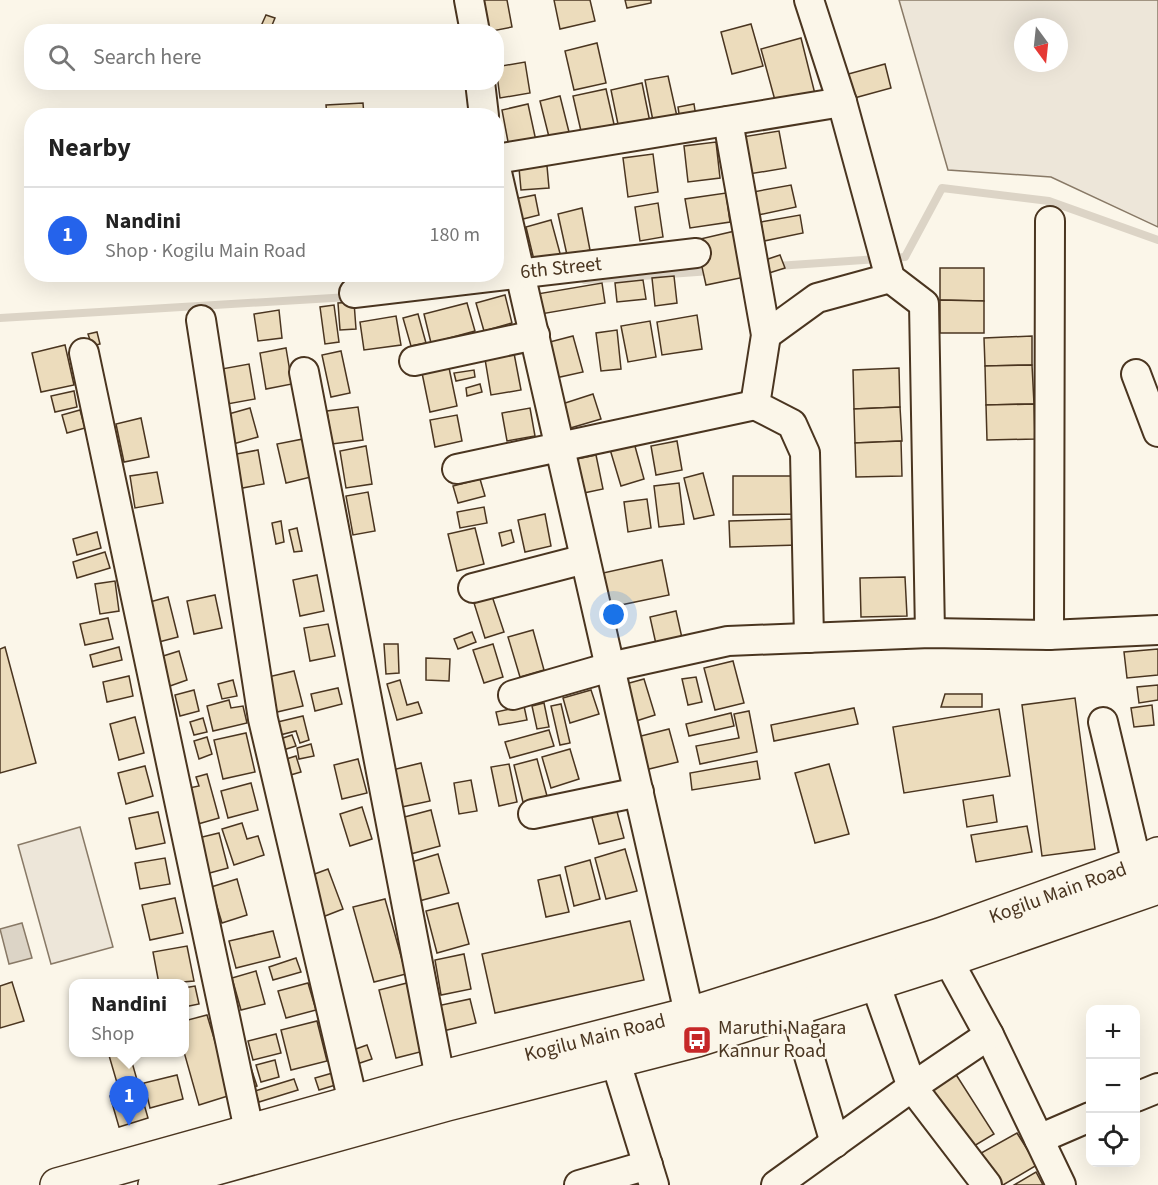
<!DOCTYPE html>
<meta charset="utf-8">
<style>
:root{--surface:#fff;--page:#f2f2f2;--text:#222;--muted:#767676;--line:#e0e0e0;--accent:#2563eb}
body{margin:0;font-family:"Source Sans 3",sans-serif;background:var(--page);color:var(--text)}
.controls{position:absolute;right:18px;bottom:18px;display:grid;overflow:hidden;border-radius:12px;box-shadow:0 6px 24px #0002}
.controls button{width:54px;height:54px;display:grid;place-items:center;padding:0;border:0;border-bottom:2px solid var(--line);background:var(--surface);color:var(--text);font:30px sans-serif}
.compass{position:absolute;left:1014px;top:18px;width:54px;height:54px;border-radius:50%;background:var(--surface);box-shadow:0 6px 24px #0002;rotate:165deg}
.you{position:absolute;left:614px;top:615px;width:21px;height:21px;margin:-15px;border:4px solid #fff;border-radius:50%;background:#1a73e8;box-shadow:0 0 0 9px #1a73e833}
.badge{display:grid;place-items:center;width:39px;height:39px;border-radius:50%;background:var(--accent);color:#fff;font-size:20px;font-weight:700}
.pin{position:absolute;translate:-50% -50px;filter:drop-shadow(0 2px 3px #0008)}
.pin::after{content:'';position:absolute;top:32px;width:21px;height:18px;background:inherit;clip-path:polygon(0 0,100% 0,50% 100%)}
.popup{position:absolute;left:69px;top:979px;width:120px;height:78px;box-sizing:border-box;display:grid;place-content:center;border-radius:12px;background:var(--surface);filter:drop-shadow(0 2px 4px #0005);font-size:20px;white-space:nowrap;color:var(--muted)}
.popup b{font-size:22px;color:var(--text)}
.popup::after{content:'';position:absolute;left:50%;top:100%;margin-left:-12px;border:12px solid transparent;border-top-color:var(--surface)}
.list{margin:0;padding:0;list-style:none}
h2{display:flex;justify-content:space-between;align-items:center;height:78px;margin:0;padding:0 24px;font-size:26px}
h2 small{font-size:20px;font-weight:400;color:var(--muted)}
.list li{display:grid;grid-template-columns:39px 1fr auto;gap:18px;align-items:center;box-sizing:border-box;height:96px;padding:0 24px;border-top:2px solid var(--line)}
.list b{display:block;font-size:22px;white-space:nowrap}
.list p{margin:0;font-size:20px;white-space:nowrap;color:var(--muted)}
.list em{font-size:20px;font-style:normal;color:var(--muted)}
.icon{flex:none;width:33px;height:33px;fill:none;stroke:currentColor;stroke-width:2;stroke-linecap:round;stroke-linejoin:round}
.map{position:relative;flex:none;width:1158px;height:1185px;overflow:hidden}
.search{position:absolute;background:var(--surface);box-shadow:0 6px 24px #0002;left:24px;top:24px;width:480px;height:66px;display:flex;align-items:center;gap:15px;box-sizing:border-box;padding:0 21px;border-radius:24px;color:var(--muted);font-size:22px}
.panel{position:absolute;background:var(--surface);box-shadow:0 6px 24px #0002;left:24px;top:108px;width:480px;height:174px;border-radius:24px}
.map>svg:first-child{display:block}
.green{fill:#ede6d9;stroke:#887966;stroke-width:1.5;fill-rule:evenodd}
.water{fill:#dcd4c6;stroke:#887966;stroke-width:1.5}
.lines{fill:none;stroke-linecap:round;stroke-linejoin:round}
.stream{stroke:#dcd4c6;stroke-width:8}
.building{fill:#ecdcbc;stroke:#4a3520;stroke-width:1.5}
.minor-casing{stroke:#4a3520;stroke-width:32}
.major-casing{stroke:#4a3520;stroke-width:36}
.minor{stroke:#fbf6e9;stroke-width:28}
.major{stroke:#fbf6e9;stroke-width:33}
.labels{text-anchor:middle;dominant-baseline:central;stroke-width:4.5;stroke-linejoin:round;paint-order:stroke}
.street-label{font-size:20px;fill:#4a3520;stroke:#fbf6e9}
.poi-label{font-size:20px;fill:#4a3520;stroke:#fbf6e9;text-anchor:start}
</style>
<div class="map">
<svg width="1158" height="1185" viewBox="0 0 1158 1185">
<rect width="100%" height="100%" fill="#fbf6e9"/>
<g class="green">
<path d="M899,0H1158V227L1051,177L948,170ZM1023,27H1059V63H1023Z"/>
<polygon points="80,827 113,947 51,964 18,845"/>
</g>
<polygon class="water" points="22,923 32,958 9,964 0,929"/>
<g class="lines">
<g class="stream">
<polyline points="890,258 905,257 942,188 1049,201 1158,240"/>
<polyline points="777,266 878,259"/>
<polyline points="585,280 711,271"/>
<polyline points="0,318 349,297"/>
</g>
</g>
<g class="building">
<polygon points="478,0 507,0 512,27 487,32"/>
<polygon points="554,0 590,0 595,21 560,29"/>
<polygon points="625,0 651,0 651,3 627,8"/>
<polygon points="266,15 275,18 270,30 261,26"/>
<polygon points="751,24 763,66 732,74 721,32"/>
<polygon points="801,38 815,94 776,104 761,49"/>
<polygon points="597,43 606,83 574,90 565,51"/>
<polygon points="525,62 530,93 500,98 496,67"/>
<polygon points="885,64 891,88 847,100 841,76"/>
<polygon points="668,76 678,121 654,126 645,80"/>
<polygon points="642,83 651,127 620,134 611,90"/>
<polygon points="606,89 616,133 583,140 573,96"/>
<polygon points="560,96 570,136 550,141 540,101"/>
<polygon points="363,103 364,116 327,116 326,105"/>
<polygon points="528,104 536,141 509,147 502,110"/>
<polygon points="694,104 696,117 680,120 678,107"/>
<polygon points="779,131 786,168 749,174 742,137"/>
<polygon points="716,142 720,178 688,182 684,146"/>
<polygon points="653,154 658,192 628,197 623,158"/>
<polygon points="547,166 549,188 521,190 519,168"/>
<polygon points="791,185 796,207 758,215 753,192"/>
<polygon points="726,193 730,222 690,228 685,199"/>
<polygon points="535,195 539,215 519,220 514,199"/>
<polygon points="658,203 663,237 640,241 635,207"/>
<polygon points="582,208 590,250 567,255 558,214"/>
<polygon points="800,215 803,233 764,241 761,222"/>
<polygon points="551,220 561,257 535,264 526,227"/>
<polygon points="735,231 745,277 706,285 696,240"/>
<polygon points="780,255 785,268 769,273 765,260"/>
<polygon points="940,268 984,268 984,301 940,300"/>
<polygon points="674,276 677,303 655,306 652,278"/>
<polygon points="643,280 646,299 617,302 615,283"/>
<polygon points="602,283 605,303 541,314 537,294"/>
<polygon points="505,295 512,323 484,331 476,303"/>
<polygon points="940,300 984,301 984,333 940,333"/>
<polygon points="354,302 356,329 340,330 338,303"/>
<polygon points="467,303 475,331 431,343 424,314"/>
<polygon points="334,305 339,342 325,344 320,307"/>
<polygon points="279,310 282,338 258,341 254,314"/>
<polygon points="418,314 426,343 411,346 403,318"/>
<polygon points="697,315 702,349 662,355 657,322"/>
<polygon points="396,316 401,345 364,350 360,322"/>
<polygon points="650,321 656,357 628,362 621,326"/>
<polygon points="617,330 621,369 601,371 596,333"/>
<polygon points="97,332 100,344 92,346 88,334"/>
<polygon points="573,336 583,372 551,379 542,344"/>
<polygon points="1032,336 1032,365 985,366 984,338"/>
<polygon points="65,345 74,385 41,392 32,353"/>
<polygon points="286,348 292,384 266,389 260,353"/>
<polygon points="513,348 521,390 491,395 484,353"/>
<polygon points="341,351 350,393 331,397 322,355"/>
<polygon points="448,363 457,406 430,412 421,368"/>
<polygon points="249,364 255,399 222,405 216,370"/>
<polygon points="1032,365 1034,404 986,405 985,366"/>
<polygon points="899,368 900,407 854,409 853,370"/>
<polygon points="474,370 475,377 456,381 454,373"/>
<polygon points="480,384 482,392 467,396 466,388"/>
<polygon points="74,391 77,407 55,412 51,396"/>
<polygon points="593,394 601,419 567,429 559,405"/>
<polygon points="1034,404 1035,439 987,440 986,405"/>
<polygon points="358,407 363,440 332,444 327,411"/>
<polygon points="900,407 902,441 855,443 854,409"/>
<polygon points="250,408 258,437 233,444 225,415"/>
<polygon points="530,408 535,436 507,441 502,413"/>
<polygon points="80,410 85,428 67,433 62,415"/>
<polygon points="457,415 462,441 435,447 430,420"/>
<polygon points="141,418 149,457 124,462 116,424"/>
<polygon points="303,439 311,477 286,483 277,444"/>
<polygon points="633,439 644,479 621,486 609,446"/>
<polygon points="677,441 682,470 656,475 651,446"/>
<polygon points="901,441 902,476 856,477 855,443"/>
<polygon points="366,446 372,484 346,488 340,451"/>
<polygon points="258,450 264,484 237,489 231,455"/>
<polygon points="596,455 603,489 579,494 572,460"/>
<polygon points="157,472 163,503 135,508 130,476"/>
<polygon points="703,473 714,515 694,519 684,478"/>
<polygon points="733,476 801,476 801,514 733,515"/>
<polygon points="480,479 485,496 458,503 453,486"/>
<polygon points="679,483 684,524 659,527 654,486"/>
<polygon points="368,492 375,531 353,535 346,496"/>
<polygon points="647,499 651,528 628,532 624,502"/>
<polygon points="484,507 487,523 460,528 457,512"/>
<polygon points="545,514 551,546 525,552 518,520"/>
<polygon points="798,519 799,545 730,547 729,521"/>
<polygon points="281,521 284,542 276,544 272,523"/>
<polygon points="297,528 302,551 294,552 289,530"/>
<polygon points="475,528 484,564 457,571 448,534"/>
<polygon points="511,530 514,542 502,546 499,533"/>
<polygon points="97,532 101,548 77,555 73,539"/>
<polygon points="105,552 110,568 77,578 73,562"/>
<polygon points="662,560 669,595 611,607 603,573"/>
<polygon points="317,575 324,611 300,616 293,580"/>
<polygon points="905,577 907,616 861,617 860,578"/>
<polygon points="115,581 119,611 100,614 95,584"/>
<polygon points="215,595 222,628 194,634 187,601"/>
<polygon points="492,596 504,632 485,638 474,603"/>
<polygon points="168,597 178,637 155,643 146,603"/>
<polygon points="676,611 682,638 656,644 650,617"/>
<polygon points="108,618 113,639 85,645 80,624"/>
<polygon points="328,624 335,656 310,661 304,628"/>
<polygon points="533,630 544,670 520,677 508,637"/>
<polygon points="472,632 476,642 458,649 454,639"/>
<polygon points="384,644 398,644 399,673 386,674"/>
<polygon points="493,644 503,677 484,683 473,650"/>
<polygon points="5,647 36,763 0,773 0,649"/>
<polygon points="119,647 122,660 93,667 90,655"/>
<polygon points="1158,649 1158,675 1127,678 1124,652"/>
<polygon points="179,651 187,680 170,686 160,657"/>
<polygon points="426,658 450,659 449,681 426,680"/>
<polygon points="733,661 744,703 715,710 704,668"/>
<polygon points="294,671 303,706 277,712 268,677"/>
<polygon points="129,676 133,696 107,702 103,682"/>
<polygon points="696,677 702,702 688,705 682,679"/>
<polygon points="644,679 655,715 633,722 622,685"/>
<polygon points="233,680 237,696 222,699 218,684"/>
<polygon points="400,680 407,705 418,702 422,713 397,720 387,684"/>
<polygon points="1158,685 1158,700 1139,703 1137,687"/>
<polygon points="338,688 342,704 315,711 311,694"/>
<polygon points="194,690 199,711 180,716 175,695"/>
<polygon points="591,690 599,714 570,723 563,698"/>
<polygon points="945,694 982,694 982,707 941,707"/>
<polygon points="1075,698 1095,849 1042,856 1022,705"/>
<polygon points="229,700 231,708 243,706 247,723 213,731 207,706"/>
<polygon points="544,703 549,727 537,729 532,706"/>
<polygon points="561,704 570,743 560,745 551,706"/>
<polygon points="1152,705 1154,725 1134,727 1131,708"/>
<polygon points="524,706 527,720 499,725 496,712"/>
<polygon points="854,708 858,724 774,741 771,725"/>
<polygon points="999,709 1010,776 904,793 893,727"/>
<polygon points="749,711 757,752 700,764 696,746 739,738 734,714"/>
<polygon points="731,713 734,726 689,736 686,724"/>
<polygon points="303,716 309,740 300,743 296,731 272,737 269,724"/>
<polygon points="135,717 144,753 119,760 110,724"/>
<polygon points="203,718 207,732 194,735 190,722"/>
<polygon points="669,729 678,762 645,770 637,737"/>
<polygon points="549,730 554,746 510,758 505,742"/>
<polygon points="246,733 255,772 223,779 214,740"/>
<polygon points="292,735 296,746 280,751 277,740"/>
<polygon points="207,737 212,754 199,759 194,741"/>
<polygon points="311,744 314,756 299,759 297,748"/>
<polygon points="570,749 579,779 551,788 542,757"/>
<polygon points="296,756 301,772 287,776 283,760"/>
<polygon points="358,759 367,793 342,799 334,765"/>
<polygon points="537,759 547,796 523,802 514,765"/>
<polygon points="757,761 760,779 692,790 690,773"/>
<polygon points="421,763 430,801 397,808 388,771"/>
<polygon points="509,764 517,802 499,806 491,767"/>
<polygon points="829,764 849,834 815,843 795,773"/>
<polygon points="145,766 153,796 126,804 118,773"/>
<polygon points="207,774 219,818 198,824 189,788 199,786 196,777"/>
<polygon points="471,780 477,811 459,814 454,783"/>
<polygon points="251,783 258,810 228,818 221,791"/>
<polygon points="993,795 997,822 967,827 963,800"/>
<polygon points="362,807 372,839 350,846 340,814"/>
<polygon points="616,808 624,838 599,844 591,814"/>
<polygon points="431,810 440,846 407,855 397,819"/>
<polygon points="158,812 165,843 136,849 129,818"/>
<polygon points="242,823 247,839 258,836 264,855 234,865 222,829"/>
<polygon points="1027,826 1032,852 976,862 971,835"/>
<polygon points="219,833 228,868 206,874 198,838"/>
<polygon points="625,849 637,891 606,899 595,858"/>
<polygon points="438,854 449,893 419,901 408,863"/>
<polygon points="165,858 170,884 140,889 135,863"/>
<polygon points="590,860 600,899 574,906 565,867"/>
<polygon points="328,869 343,909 320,918 304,878"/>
<polygon points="560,875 569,912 546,917 538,880"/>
<polygon points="237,879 247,915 222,923 211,887"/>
<polygon points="175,898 183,933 150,940 142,905"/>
<polygon points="385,899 406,974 374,982 353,907"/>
<polygon points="458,903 469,944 437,953 426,911"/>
<polygon points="630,921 644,980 495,1013 482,954"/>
<polygon points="273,931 280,957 236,968 229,941"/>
<polygon points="187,946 194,981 159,984 153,952"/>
<polygon points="464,954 471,989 441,995 435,960"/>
<polygon points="296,958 301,972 273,980 269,967"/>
<polygon points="256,971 265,1004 241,1010 232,978"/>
<polygon points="12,982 24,1021 0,1028 0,986"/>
<polygon points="308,983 316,1010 286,1018 278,991"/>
<polygon points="407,983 424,1051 396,1058 379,990"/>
<polygon points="195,986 199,1004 184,1007 184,988"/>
<polygon points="470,999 476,1023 443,1031 437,1006"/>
<polygon points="207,1015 231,1095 199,1105 184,1052 184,1021"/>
<polygon points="317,1021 327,1061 291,1070 281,1030"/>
<polygon points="276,1034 281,1053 253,1060 248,1041"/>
<polygon points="367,1045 372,1059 357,1064 353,1050"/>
<polygon points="108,1052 129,1052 148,1118 119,1127 110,1096 120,1093"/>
<polygon points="247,1056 257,1086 249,1089"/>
<polygon points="275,1060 279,1077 261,1082 256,1065"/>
<polygon points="336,1072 339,1084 319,1090 315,1078"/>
<polygon points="955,1073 994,1134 969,1149 930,1089"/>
<polygon points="177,1075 183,1099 150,1108 144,1083"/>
<polygon points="294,1079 298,1090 259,1102 255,1091"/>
<polygon points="1017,1133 1037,1165 1003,1185 990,1185 974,1157"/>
<polygon points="1036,1172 1043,1185 1014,1185"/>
</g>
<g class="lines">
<g class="minor-casing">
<g id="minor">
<polyline points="469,0 475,32"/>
<polyline points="809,0 842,102 890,278 924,304 930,633"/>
<polyline points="480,82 484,116"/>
<polyline points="728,121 766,335 755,405 792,424 805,453 809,638"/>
<polyline points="496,159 842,102"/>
<polyline points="496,168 694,1035"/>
<polyline points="354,293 696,253"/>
<polyline points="201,320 263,719 353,1102"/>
<polyline points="766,335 817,298 890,278"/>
<polyline points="84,353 249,1130"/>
<polyline points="414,361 535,335"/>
<polyline points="304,372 440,1078"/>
<polyline points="1136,374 1158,432"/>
<polyline points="457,469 755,405"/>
<polyline points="473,588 585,559"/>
<polyline points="1049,635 1050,221"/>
<polyline points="513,695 610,667 728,641 930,633 1049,635 1158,630"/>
<polyline points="1103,722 1137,864"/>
<polyline points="533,814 639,792"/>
<polyline points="948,960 989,1035 1061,1185"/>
<polyline points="875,983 912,1087 987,1185"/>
<polyline points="795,1009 835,1143"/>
<polyline points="609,1040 654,1185"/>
<polyline points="1136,1097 1158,1088"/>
<polyline points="1039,1139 1090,1117"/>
<polyline points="579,1185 648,1165"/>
<polyline points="776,1185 912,1087 989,1035"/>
</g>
</g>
<g class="major-casing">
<g id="major">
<polyline points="57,1185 440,1078 690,1014 940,935 1137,864 1158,854"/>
<polyline points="155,1185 447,1104 697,1040 948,960 1158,887"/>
</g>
</g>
<use href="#minor" class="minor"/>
<use href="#major" class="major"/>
</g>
<defs>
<g id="bus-square" transform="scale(1.5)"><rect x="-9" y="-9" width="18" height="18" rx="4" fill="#c62828" stroke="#fbf6e9"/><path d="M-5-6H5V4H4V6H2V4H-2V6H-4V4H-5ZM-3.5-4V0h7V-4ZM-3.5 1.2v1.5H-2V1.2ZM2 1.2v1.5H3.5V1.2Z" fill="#fff"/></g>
</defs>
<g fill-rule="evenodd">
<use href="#bus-square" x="697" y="1040"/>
</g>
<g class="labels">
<g class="street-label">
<text transform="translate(561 268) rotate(-6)">6th Street</text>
<text transform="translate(1058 893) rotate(-20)">Kogilu Main Road</text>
<text transform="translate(595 1038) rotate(-14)">Kogilu Main Road</text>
</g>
<g class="poi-label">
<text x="718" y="1028">Maruthi Nagara<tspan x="718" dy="23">Kannur Road</tspan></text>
</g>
</g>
</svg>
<div class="controls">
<button>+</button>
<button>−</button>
<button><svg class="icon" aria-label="locate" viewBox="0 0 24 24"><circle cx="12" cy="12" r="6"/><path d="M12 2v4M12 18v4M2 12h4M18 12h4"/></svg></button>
</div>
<svg class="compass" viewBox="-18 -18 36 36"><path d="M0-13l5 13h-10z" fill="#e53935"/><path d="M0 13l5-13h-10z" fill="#767676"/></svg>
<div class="you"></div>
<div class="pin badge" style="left:129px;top:1126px">1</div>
<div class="popup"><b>Nandini</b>Shop</div>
<div class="search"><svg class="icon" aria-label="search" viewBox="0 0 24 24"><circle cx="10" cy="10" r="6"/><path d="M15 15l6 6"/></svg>Search here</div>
<section class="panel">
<h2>Nearby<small></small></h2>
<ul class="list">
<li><span class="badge">1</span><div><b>Nandini</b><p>Shop · Kogilu Main Road</p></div><em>180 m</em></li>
</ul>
</section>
</div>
